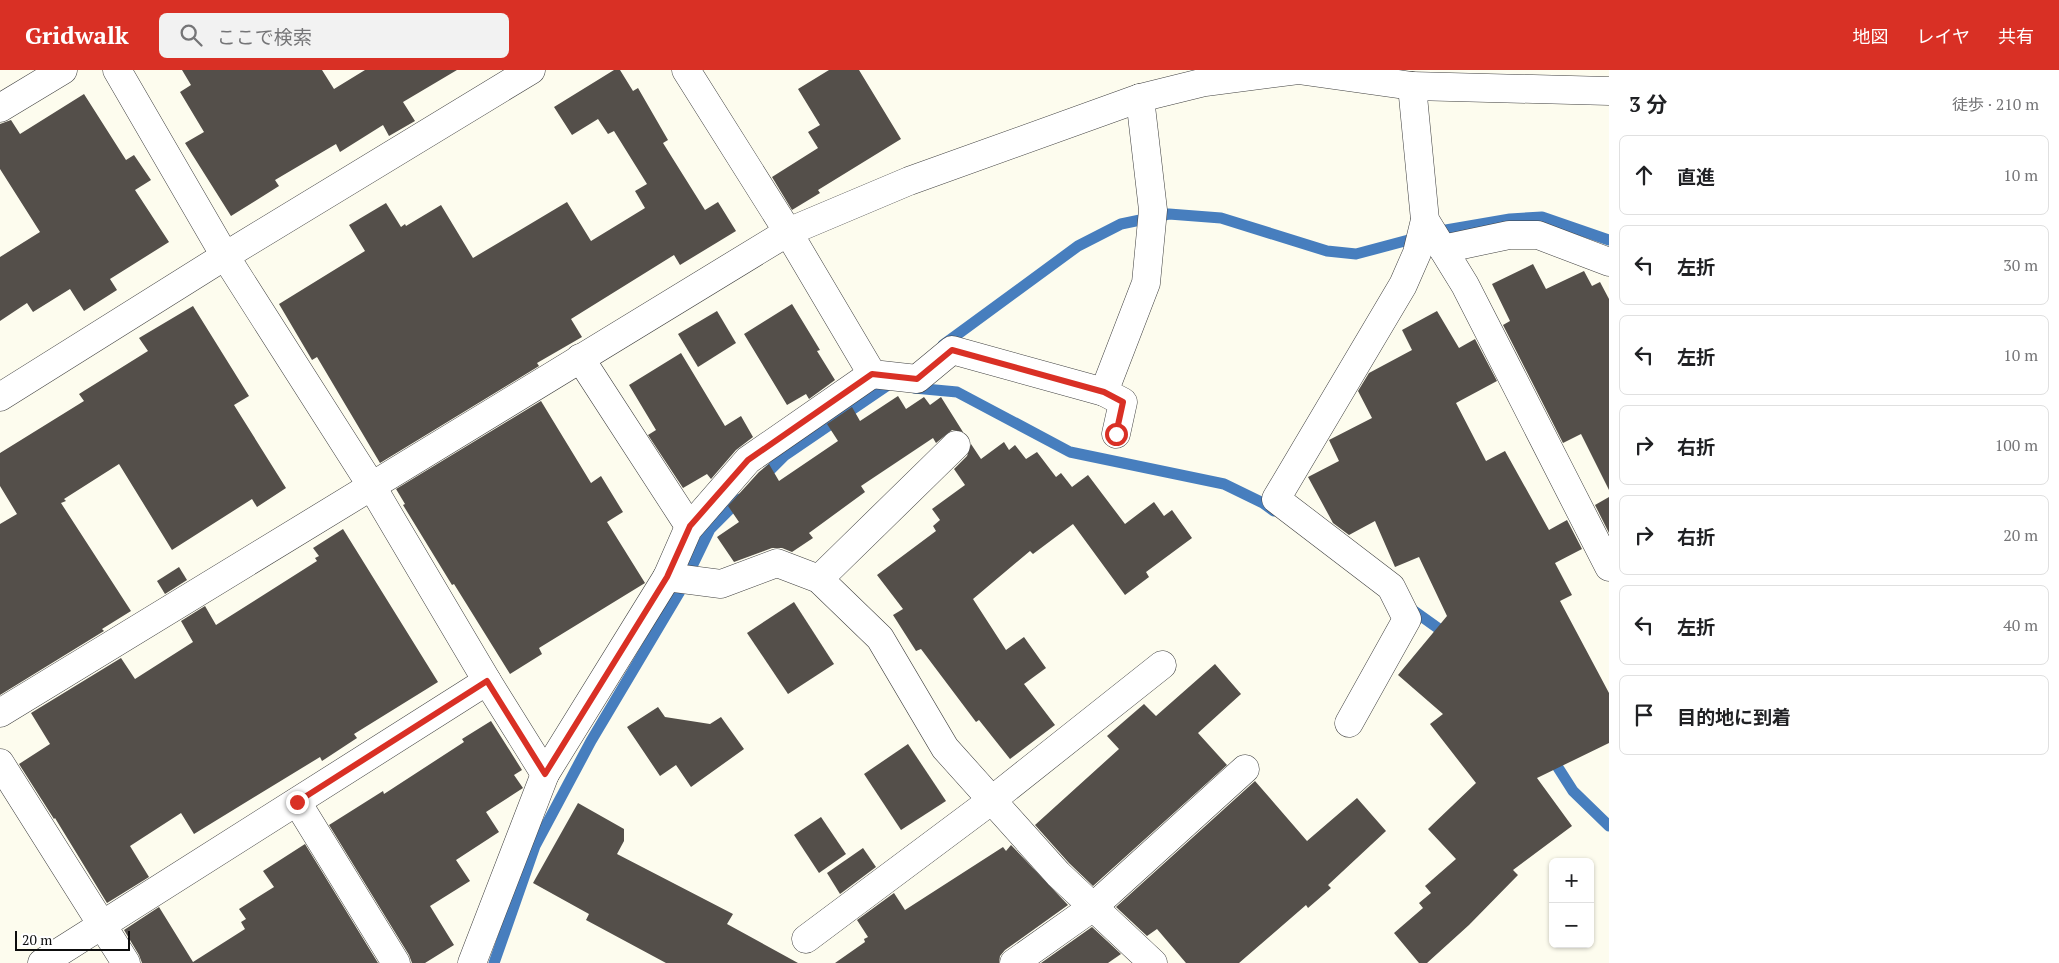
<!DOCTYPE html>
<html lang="ja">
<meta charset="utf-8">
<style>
:root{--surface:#fff;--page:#f2f2f2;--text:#202124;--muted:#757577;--line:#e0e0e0;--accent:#d93025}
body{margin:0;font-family:"PT Serif","Noto Sans JP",serif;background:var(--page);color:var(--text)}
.controls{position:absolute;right:15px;bottom:15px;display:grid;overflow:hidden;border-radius:8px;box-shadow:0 1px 4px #0004}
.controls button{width:45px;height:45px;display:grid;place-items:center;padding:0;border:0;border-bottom:1px solid var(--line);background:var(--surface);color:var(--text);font:25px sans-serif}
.scale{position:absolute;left:15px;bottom:12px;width:115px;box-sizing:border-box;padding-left:5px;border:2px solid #0d0d0d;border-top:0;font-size:14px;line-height:18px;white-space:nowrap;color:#0d0d0d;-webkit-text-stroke:4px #fff;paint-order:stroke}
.stop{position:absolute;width:15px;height:15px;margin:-11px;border:4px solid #d93025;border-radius:50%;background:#fff}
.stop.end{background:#d93025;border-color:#fff;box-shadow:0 1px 5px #0008}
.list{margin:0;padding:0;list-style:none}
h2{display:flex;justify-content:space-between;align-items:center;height:65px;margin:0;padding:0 20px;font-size:21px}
h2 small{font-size:16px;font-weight:400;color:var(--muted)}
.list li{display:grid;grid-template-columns:32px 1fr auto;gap:15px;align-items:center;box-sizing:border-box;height:80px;margin:0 10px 10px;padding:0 10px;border:1px solid var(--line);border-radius:8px}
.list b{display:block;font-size:19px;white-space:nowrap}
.list em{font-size:16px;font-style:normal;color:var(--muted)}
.icon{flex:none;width:28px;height:28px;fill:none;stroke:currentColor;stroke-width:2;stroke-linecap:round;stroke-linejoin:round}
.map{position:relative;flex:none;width:1609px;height:893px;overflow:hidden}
header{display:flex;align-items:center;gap:30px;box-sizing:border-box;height:70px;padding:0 25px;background:var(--accent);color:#fff}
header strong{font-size:24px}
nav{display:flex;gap:28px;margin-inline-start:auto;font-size:18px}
.search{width:350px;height:45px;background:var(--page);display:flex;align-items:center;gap:12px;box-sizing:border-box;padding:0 18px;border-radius:8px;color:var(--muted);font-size:19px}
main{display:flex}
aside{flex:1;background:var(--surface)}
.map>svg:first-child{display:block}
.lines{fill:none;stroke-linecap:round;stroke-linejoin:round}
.stream{stroke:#477ebe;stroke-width:11}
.building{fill:#544f4a}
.street-casing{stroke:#404040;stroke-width:29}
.street{stroke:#fff;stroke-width:28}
.route{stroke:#d93025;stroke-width:6}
</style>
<header>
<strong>Gridwalk</strong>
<div class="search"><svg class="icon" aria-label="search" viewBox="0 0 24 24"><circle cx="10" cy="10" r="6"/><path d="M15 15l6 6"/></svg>ここで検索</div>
<nav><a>地図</a><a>レイヤ</a><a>共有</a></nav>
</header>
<main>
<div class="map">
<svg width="1609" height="893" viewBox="0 0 1609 893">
<rect width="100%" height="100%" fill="#fdfcee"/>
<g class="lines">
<g class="stream">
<polyline points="943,275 1078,176 1121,154 1169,144 1221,148 1327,181 1356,184 1446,160 1510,149 1542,147 1609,170"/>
<polyline points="914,318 957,322 1070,382 1224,414 1263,433 1274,441"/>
<polyline points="762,408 784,386 894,311"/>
<polyline points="1407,536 1449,566"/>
<polyline points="1550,685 1573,721 1609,756"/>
<polyline points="494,893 535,776 591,671 679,523 710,459 740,429"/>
</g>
</g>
<g class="building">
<polygon points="182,0 322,0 334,19 365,0 457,0 403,32 415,51 389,66 383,55 340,82 336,74 275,110 279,116 231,146 185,73 204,62 180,22 191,15"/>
<polygon points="614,0 620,0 633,21 638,18 668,70 663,73 705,140 718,132 736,161 680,195 674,185 571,249 582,267 537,293 539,296 380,393 317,287 312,290 279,234 365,181 349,155 386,133 401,157 405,154 406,156 441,135 473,188 567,132 591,171 645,138 635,121 647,114 614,61 608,64 598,49 572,65 554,37"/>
<polygon points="829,0 859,0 901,69 818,120 820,123 792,140 772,107 818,78 808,62 820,55 798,19"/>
<polygon points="84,24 126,90 134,85 151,110 135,120 169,172 110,209 117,220 84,241 70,219 33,242 27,233 0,251 0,187 40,162 0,99 0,54 11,50 20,64"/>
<polygon points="1533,194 1546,219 1584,201 1592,216 1600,212 1609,229 1609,420 1581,364 1563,373 1503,255 1510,251 1492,214"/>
<polygon points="792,234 820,280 817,281 835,310 809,329 806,324 787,335 744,264"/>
<polygon points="193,236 249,326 234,335 286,418 257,437 252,429 172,480 119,394 64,429 66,431 61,433 131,541 102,559 104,561 0,625 0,454 17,444 0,416 0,383 84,331 79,324 148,281 139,268"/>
<polygon points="717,241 736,273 698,297 678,264"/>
<polygon points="1437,241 1459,278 1475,269 1497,311 1456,333 1486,391 1505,381 1549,460 1567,450 1582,479 1555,493 1572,525 1560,531 1609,623 1609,673 1537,708 1572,756 1513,800 1518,805 1469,855 1427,893 1419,893 1394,863 1423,838 1419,833 1431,823 1425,816 1456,789 1428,759 1476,713 1430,654 1443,644 1398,605 1447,546 1419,487 1395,497 1375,451 1349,465 1333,453 1308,407 1339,391 1329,370 1372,348 1358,321 1369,303 1412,280 1402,260"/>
<polygon points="681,283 725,356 741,346 753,367 736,380 711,409 707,404 683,418 648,365 656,360 629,315"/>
<polygon points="898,326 906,339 924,327 930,335 941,327 963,362 952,360 936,373 933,368 861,416 865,422 809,463 813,468 792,482 782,478 772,478 734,492 717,467 739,452 728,436 759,402 769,394 779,411 838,371 827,354 852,337 860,351"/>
<polygon points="541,331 591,413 601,406 623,442 607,452 645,513 539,578 542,584 510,604 454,514 452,515 403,435 405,434 396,419"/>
<polygon points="1004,372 1009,380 1015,375 1026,389 1037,382 1056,407 1061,403 1072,417 1088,405 1125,454 1154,432 1164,446 1172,440 1192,468 1146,502 1149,507 1125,525 1073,454 1033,484 1030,481 973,529 1006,580 1024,567 1046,598 1024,614 1055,655 1010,689 979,650 976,652 921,579 916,581 893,545 903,539 877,505 936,461 933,456 940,450 932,439 965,415 954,399 967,386 971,374 981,389"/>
<polygon points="1609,427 1609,463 1595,435"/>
<polygon points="343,459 438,612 354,664 357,668 322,691 320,687 194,764 181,743 130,776 149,807 107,833 55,748 54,749 19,694 50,674 31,643 121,588 135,609 193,572 181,551 205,536 216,555 317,491 315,488 319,486 313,478"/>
<polygon points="179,497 187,510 165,524 157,511"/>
<polygon points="794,532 834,594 788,624 747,563"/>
<polygon points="1215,594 1241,624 1198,663 1227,695 1093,816 1069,793 1035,755 1119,679 1107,666 1144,634 1156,646"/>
<polygon points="658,637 665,647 710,654 721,647 744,679 691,717 676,695 660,706 627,657"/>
<polygon points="491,651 522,700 514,705 523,718 486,742 499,762 456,790 470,811 430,836 454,875 425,893 412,893 409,885 329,755 383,721 384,724 464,672 462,669"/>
<polygon points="908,674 946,731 901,760 864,704"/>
<polygon points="1255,711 1307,771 1357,728 1386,761 1328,815 1331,818 1308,838 1306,835 1239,893 1186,893 1157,859 1147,866 1116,837"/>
<polygon points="578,733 624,759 624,771 617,784 733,844 727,854 798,893 666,893 586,850 589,844 533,813"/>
<polygon points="821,747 846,784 819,803 794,765"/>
<polygon points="305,774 378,893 142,893 139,885 124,860 159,837 193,892 245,859 241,852 246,849 239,839 274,817 263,801"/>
<polygon points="1011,775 1068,835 1005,880 1000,886 999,893 835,893 865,872 864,869 868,867 857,850 894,823 905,840 1003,777 1006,781"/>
<polygon points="863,778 876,797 840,824 827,803"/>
<polygon points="1092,857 1121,884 1108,893 1041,893"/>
</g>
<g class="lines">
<g class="street-casing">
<g id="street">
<polyline points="117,0 225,186 371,415 487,611 545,704"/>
<polyline points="1412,16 1425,150 1465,215 1609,497"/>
<polyline points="0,38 63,0"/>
<polyline points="1443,179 1509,165 1538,165 1609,192"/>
<polyline points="580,288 689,456"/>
<polyline points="872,304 917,309 952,280 1104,322"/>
<polyline points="0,327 225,186 531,0"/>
<polyline points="1116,364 1123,332 1104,322 1146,213 1153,140 1140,28"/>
<polyline points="667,507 721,514 777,493 819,509 880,568 945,678 1058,804 1153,893"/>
<polyline points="819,509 956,375"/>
<polyline points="0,643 788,162 909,111 1140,28 1205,12 1298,0 1412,16 1609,21"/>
<polyline points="1349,653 1407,549 1391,517 1276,429 1403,215 1417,183 1425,150"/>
<polyline points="0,693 126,893"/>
<polyline points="297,732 396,893"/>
<polyline points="806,869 992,730 1162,595"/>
<polyline points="42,893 487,611"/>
<polyline points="472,893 545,704 667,507 688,459 748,390 872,304 788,162 686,0"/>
<polyline points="1014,893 1093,837 1245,699"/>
</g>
</g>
<use href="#street" class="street"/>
</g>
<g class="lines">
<polyline class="route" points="297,732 487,611 545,704 667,507 690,456 748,390 872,304 917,309 952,280 1104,322 1123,332 1116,364"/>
</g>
</svg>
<div class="controls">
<button>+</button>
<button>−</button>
</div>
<div class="scale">20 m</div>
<div class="stop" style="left:1116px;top:364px"></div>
<div class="stop end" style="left:297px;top:732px"></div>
</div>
<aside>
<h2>3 分<small>徒歩 · 210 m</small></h2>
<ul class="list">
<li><svg class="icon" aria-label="ahead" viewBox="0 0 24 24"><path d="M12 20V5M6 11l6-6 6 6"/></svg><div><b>直進</b></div><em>10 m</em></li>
<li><svg class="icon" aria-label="left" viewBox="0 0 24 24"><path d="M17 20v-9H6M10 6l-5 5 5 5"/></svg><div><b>左折</b></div><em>30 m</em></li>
<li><svg class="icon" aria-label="left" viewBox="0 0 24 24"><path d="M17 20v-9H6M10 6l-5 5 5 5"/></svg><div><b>左折</b></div><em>10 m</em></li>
<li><svg class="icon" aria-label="right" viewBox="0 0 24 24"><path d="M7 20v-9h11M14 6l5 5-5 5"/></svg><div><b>右折</b></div><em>100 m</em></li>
<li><svg class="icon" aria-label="right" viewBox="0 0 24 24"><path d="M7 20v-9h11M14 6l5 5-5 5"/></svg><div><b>右折</b></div><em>20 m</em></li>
<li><svg class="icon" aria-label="left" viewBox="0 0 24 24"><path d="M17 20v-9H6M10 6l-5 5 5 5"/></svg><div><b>左折</b></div><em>40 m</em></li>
<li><svg class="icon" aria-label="arrive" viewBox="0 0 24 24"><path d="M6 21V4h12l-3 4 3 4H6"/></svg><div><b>目的地に到着</b></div></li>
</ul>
</aside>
</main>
